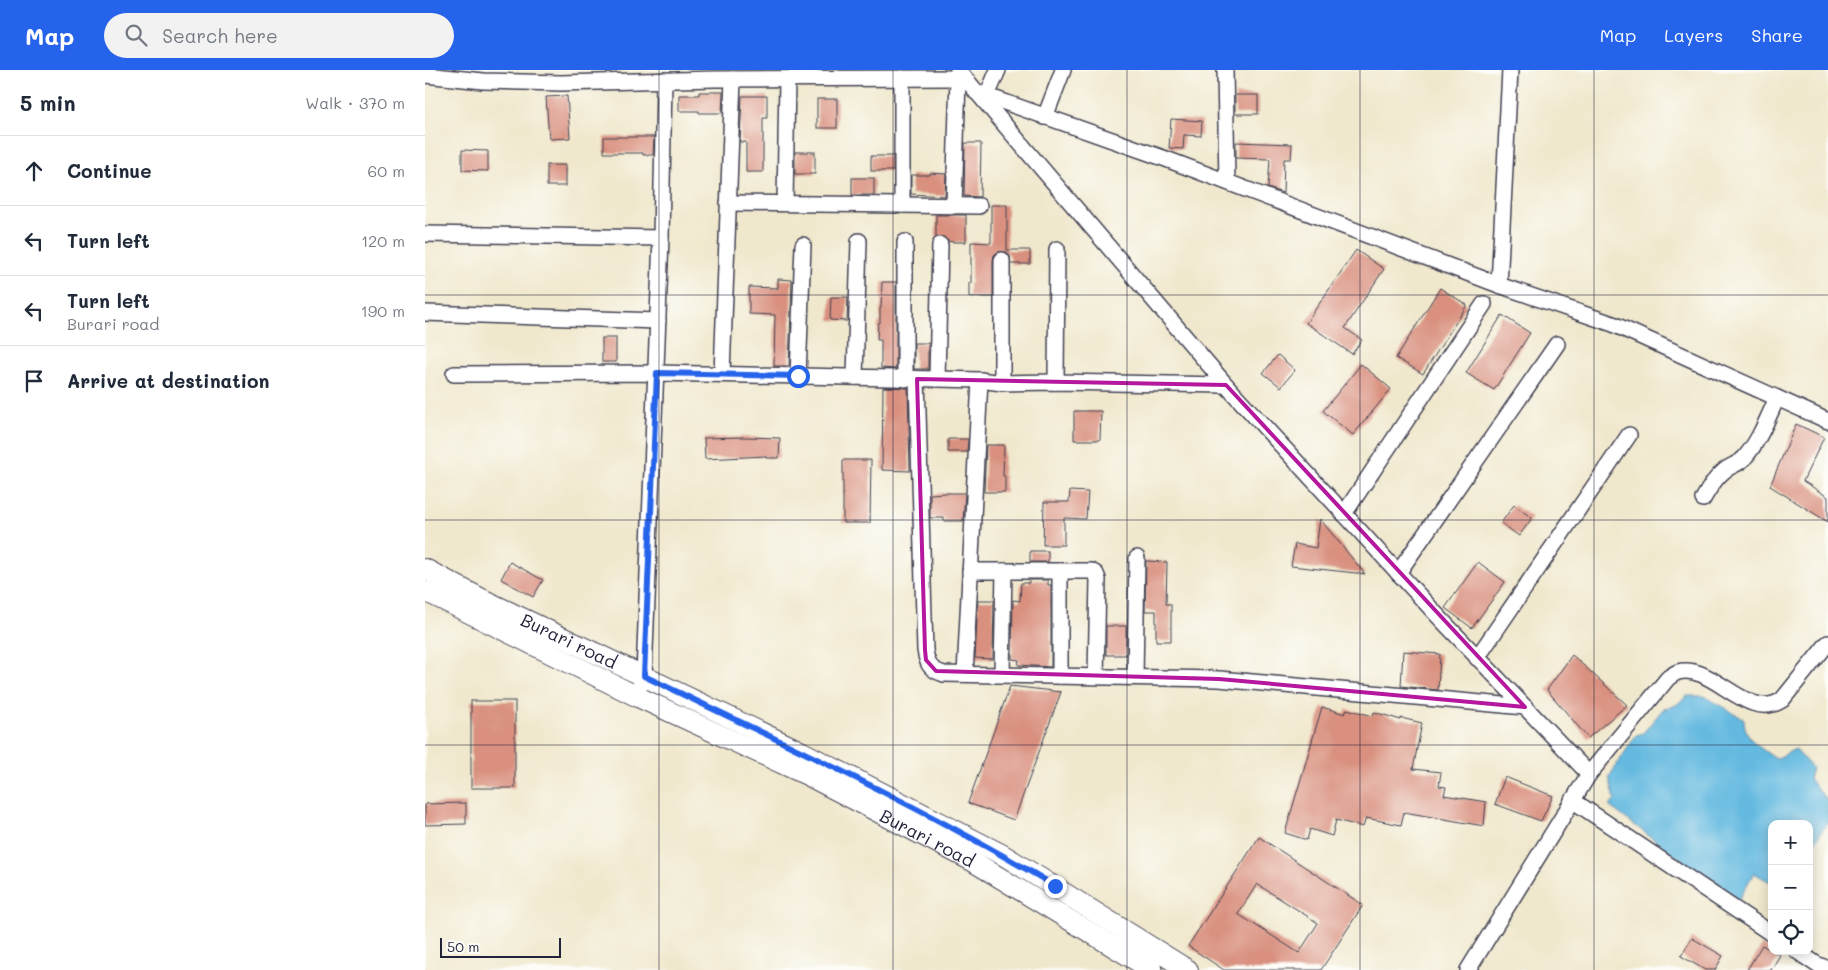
<!DOCTYPE html>
<meta charset="utf-8">
<style>
:root{--surface:#fff;--page:#f2f2f3;--text:#1f2937;--muted:#747a83;--line:#e0e1e3;--accent:#2563eb}
body{margin:0;font-family:Mali,sans-serif;background:var(--page);color:var(--text)}
.controls{position:absolute;right:15px;bottom:15px;display:grid;overflow:hidden;border-radius:10px;box-shadow:0 2px 12px #0003}
.controls button{width:45px;height:45px;display:grid;place-items:center;padding:0;border:0;border-bottom:1px solid var(--line);background:var(--surface);color:var(--text);font:25px sans-serif}
.scale{position:absolute;left:15px;bottom:12px;width:121px;box-sizing:border-box;padding-left:5px;border:2px solid #22223b;border-top:0;font-size:14px;line-height:18px;white-space:nowrap;color:#22223b;-webkit-text-stroke:4px #fdfcf7;paint-order:stroke}
.stop{position:absolute;width:15px;height:15px;margin:-11px;border:4px solid #2563eb;border-radius:50%;background:#fff}
.stop.end{background:#2563eb;border-color:#fff;box-shadow:0 1px 5px #0008}
.list{margin:0;padding:0;list-style:none}
h2{display:flex;justify-content:space-between;align-items:center;height:65px;margin:0;padding:0 20px;font-size:21px}
h2 small{font-size:16px;font-weight:400;color:var(--muted)}
.list li{display:grid;grid-template-columns:32px 1fr auto;gap:15px;align-items:center;box-sizing:border-box;height:70px;padding:0 20px;border-top:1px solid var(--line)}
.list b{display:block;font-size:19px;white-space:nowrap}
.list p{margin:0;font-size:16px;white-space:nowrap;color:var(--muted)}
.list em{font-size:16px;font-style:normal;color:var(--muted)}
.icon{flex:none;width:28px;height:28px;fill:none;stroke:currentColor;stroke-width:2;stroke-linecap:round;stroke-linejoin:round}
.map{position:relative;flex:none;width:1403px;height:900px;overflow:hidden}
header{display:flex;align-items:center;gap:30px;box-sizing:border-box;height:70px;padding:0 25px;background:var(--accent);color:#fff}
header strong{font-size:24px}
nav{display:flex;gap:28px;margin-inline-start:auto;font-size:18px}
.search{width:350px;height:45px;background:var(--page);display:flex;align-items:center;gap:12px;box-sizing:border-box;padding:0 18px;border-radius:28px;color:var(--muted);font-size:19px}
main{display:flex}
aside{flex:1;background:var(--surface)}
.map>svg:first-child{display:block}
.water{fill:#64b9e0;stroke:#436e8e}
.building{fill:#d9907f;fill-rule:evenodd}
.lines{fill:none;stroke-linecap:round;stroke-linejoin:round}
.minor-casing{stroke:#414051;stroke-width:18}
.secondary-casing{stroke:#414051;stroke-width:22}
.minor{stroke:#fff;stroke-width:15}
.secondary{stroke:#fff;stroke-width:20}
.route{stroke:#2563eb;stroke-width:6}
.marked{fill:none;stroke:#b5179e;stroke-width:4;stroke-linejoin:round}
.grid{fill:none;stroke:#22223b;stroke-width:1;stroke-opacity:0.55}
.labels{text-anchor:middle;dominant-baseline:central;stroke-width:4;stroke-linejoin:round;paint-order:stroke}
.street-label{font-size:18px;fill:#22223b;stroke:#fdfcf7}
</style>
<header>
<strong>Map</strong>
<div class="search"><svg class="icon" aria-label="search" viewBox="0 0 24 24"><circle cx="10" cy="10" r="6"/><path d="M15 15l6 6"/></svg>Search here</div>
<nav><a>Map</a><a>Layers</a><a>Share</a></nav>
</header>
<main>
<aside>
<h2>5 min<small>Walk · 370 m</small></h2>
<ul class="list">
<li><svg class="icon" aria-label="ahead" viewBox="0 0 24 24"><path d="M12 20V5M6 11l6-6 6 6"/></svg><div><b>Continue</b></div><em>60 m</em></li>
<li><svg class="icon" aria-label="left" viewBox="0 0 24 24"><path d="M17 20v-9H6M10 6l-5 5 5 5"/></svg><div><b>Turn left</b></div><em>120 m</em></li>
<li><svg class="icon" aria-label="left" viewBox="0 0 24 24"><path d="M17 20v-9H6M10 6l-5 5 5 5"/></svg><div><b>Turn left</b><p>Burari road</p></div><em>190 m</em></li>
<li><svg class="icon" aria-label="arrive" viewBox="0 0 24 24"><path d="M6 21V4h12l-3 4 3 4H6"/></svg><div><b>Arrive at destination</b></div></li>
</ul>
</aside>
<div class="map">
<svg width="1403" height="900" viewBox="0 0 1403 900">
<rect width="100%" height="100%" fill="#fdfcf7"/>
<filter id="ink" filterUnits="userSpaceOnUse"><feTurbulence type="fractalNoise" baseFrequency=".02" numOctaves="2"/><feDisplacementMap in="SourceGraphic" scale="10" xChannelSelector="R" yChannelSelector="G"/><feConvolveMatrix kernelMatrix="1 2 1 2 8 2 1 2 1" color-interpolation-filters="sRGB"/></filter>
<filter id="wash" filterUnits="userSpaceOnUse"><feTurbulence type="fractalNoise" baseFrequency=".0096" numOctaves="4" result="noise"/><feDisplacementMap in="SourceGraphic" scale="20" xChannelSelector="R" yChannelSelector="G"/><feGaussianBlur stdDeviation="1.12" result="paint"/><feColorMatrix in="noise" values="0 0 0 0 0 0 0 0 0 0 0 0 0 0 0 0 0 1.4 0 .05"/><feComposite in="paint" operator="in"/></filter>
<g filter="url(#wash)">
<rect width="100%" height="100%" fill="#f0e8cd"/>
<path class="water" d="M1262,626H1279L1319,649C1319,669 1336,678 1351,689L1370,679L1387,698L1384,709L1403,731V752L1384,780V754H1347V813L1329,803L1312,832L1184,736L1190,730L1184,707L1211,665L1218,663L1238,639L1251,635Z"/>
<g id="blocks">
<g class="building">
<polygon points="274,22 298,22 297,43 274,43 274,41 254,41 254,25 274,25"/>
<rect x="810" y="25" width="23" height="19"/>
<polygon points="142,26 145,68 124,69 121,27"/>
<polygon points="317,26 342,26 342,48 338,48 338,102 321,102 321,72 315,72"/>
<rect x="392" y="29" width="20" height="29"/>
<polygon points="746,49 777,51 776,66 759,65 758,79 744,78"/>
<polygon points="179,67 229,67 228,85 218,85 218,83 179,83"/>
<polygon points="811,72 867,74 866,89 859,89 858,123 843,118 845,89 811,88"/>
<polygon points="540,73 556,73 555,127 539,126"/>
<polygon points="37,80 63,81 63,101 37,100"/>
<rect x="370" y="82" width="20" height="22"/>
<rect x="446" y="86" width="22" height="15"/>
<rect x="122" y="95" width="18" height="21"/>
<polygon points="505,103 521,104 520,126 486,124 486,105 505,105"/>
<rect x="427" y="108" width="22" height="17"/>
<polygon points="566,135 582,135 582,180 605,180 605,194 586,194 585,186 582,182 573,182 569,185 568,190 568,227 544,227 544,213 546,213 546,172 566,173"/>
<polygon points="511,145 541,145 541,172 528,172 523,171 519,167 511,167"/>
<polygon points="931,180 959,199 920,258 937,270 927,284 881,253"/>
<polygon points="353,209 367,210 364,296 349,296 350,245 324,244 324,217 353,218"/>
<polygon points="457,212 471,212 471,299 456,298 456,270 452,270 453,253 455,253 455,238 456,238"/>
<polygon points="1015,218 1042,235 998,304 971,288"/>
<polygon points="406,227 423,227 422,251 405,250"/>
<polygon points="1077,245 1105,263 1069,320 1041,303"/>
<rect x="177" y="268" width="14" height="24"/>
<rect x="489" y="273" width="14" height="26"/>
<polygon points="853,285 870,300 856,317 838,303"/>
<polygon points="936,294 966,319 928,365 898,341"/>
<polygon points="458,317 483,318 485,401 457,400"/>
<polygon points="649,341 676,341 675,370 649,370"/>
<polygon points="1371,354 1399,367 1378,411 1403,427 1403,452 1345,416"/>
<polygon points="319,367 355,368 354,388 341,388 341,386 280,389 279,368"/>
<polygon points="523,369 543,369 542,382 523,382"/>
<polygon points="561,375 579,375 578,406 580,406 580,422 559,422"/>
<polygon points="418,390 446,390 445,453 418,453"/>
<polygon points="645,421 663,422 661,449 639,448 639,475 618,475 619,432 644,432"/>
<polygon points="520,423 540,423 538,451 519,451 519,448 505,448 505,424"/>
<polygon points="1089,435 1107,448 1094,466 1076,453"/>
<polygon points="895,449 940,504 866,496 870,474 891,478"/>
<rect x="605" y="481" width="18" height="11"/>
<polygon points="721,491 742,492 741,534 746,534 746,571 731,571 731,541 720,541"/>
<polygon points="85,492 118,510 108,527 76,509"/>
<polygon points="1053,492 1080,512 1047,558 1020,538"/>
<polygon points="604,510 623,510 623,515 626,515 626,597 593,595 594,590 587,589 588,530 595,531 596,513 604,513"/>
<polygon points="553,530 569,530 568,589 550,588"/>
<rect x="681" y="556" width="20" height="29"/>
<polygon points="978,581 1015,584 1013,620 976,616"/>
<polygon points="1147,585 1202,635 1163,668 1122,620"/>
<polygon points="585,616 636,622 589,750 543,733"/>
<rect x="46" y="631" width="44" height="87"/>
<polygon points="897,637 920,644 922,639 948,646 949,642 976,650 976,648 997,653 988,699 1016,702 1014,716 1021,717 1019,725 1061,732 1059,756 979,742 976,755 941,748 938,757 911,750 907,766 885,759 882,770 860,763"/>
<polygon points="1080,707 1128,726 1116,751 1070,734"/>
<polygon points="41,733 41,754 0,755 0,734"/>
<path d="M834,767L938,835L896,900H799L763,876ZM832,814L893,853L874,883L813,844Z"/>
<polygon points="1267,868 1298,886 1290,900 1280,900 1256,886"/>
<polygon points="1337,875 1355,885 1346,900 1322,900"/>
</g>
</g>
</g>
<g filter="url(#ink)">
<use href="#blocks" fill-opacity="0" stroke="#414051" stroke-width="1"/>
<g class="lines">
<g class="minor-casing">
<g id="minor">
<polyline points="533,0 801,315 1011,544 1164,704"/>
<polyline points="800,0 802,112"/>
<polyline points="0,5 58,11 136,13 289,9 539,8"/>
<polyline points="551,22 741,89 1074,215 1188,254 1403,351"/>
<polyline points="562,26 573,0"/>
<polyline points="620,47 638,0"/>
<polyline points="303,133 554,136"/>
<polyline points="360,133 362,9"/>
<polyline points="477,135 477,8"/>
<polyline points="529,136 533,8"/>
<polyline points="0,164 236,168 219,606 211,626"/>
<polyline points="236,168 239,10"/>
<polyline points="577,190 577,313"/>
<polyline points="1074,215 1085,0"/>
<polyline points="0,243 233,251"/>
<polyline points="29,304 232,303 512,309 555,310 577,313 631,312 801,315"/>
<polyline points="297,304 308,9"/>
<polyline points="373,306 378,175"/>
<polyline points="430,307 434,171"/>
<polyline points="480,309 480,172"/>
<path d="M492,309L500,580C502,594 505,600 519,604L794,609L1100,637"/>
<polyline points="512,309 515,175"/>
<polyline points="631,312 632,179"/>
<path d="M1278,429C1284,419 1289,409 1299,401C1306,395 1315,394 1321,386C1335,369 1343,347 1352,328"/>
<polyline points="919,444 1059,234"/>
<polyline points="545,501 666,501 671,504 673,509 671,606"/>
<polyline points="635,501 635,606"/>
<polyline points="973,503 1132,274"/>
<polyline points="1052,588 1204,365"/>
<polyline points="540,604 555,310"/>
<polyline points="577,604 579,501"/>
<polyline points="710,607 712,488"/>
<polyline points="1147,730 1347,864"/>
<polyline points="1372,881 1391,894 1403,899"/>
<path d="M1043,900L1164,704L1243,608C1246,606 1250,603 1253,602C1287,592 1322,653 1357,630L1403,573"/>
</g>
</g>
<g class="secondary-casing">
<g id="secondary">
<path id="s1" d="M0,499L57,529L377,682L578,785L763,900"/>
<path id="s2" d="M0,521L211,626L382,705L549,792L727,900"/>
</g>
</g>
<use href="#minor" class="minor"/>
<use href="#secondary" class="secondary"/>
</g>
</g>
<g class="lines" filter="url(#ink)">
<path class="route" d="M373,306L232,303L219,606C357,672 498,737 630,816"/>
</g>
<path class="marked" d="M492,309L801,315L1100,637L794,609L511,601L501,590L500,580Z"/>
<path class="grid" d="M234,0V900M468,0V900M702,0V900M935,0V900M1169,0V900M0,225H1403M0,450H1403M0,675H1403"/>
<g class="labels">
<g class="street-label">
<text stroke="none"><textPath href="#s1" startOffset="161">Burari road</textPath></text>
<text stroke="none"><textPath href="#s2" startOffset="560">Burari road</textPath></text>
</g>
</g>
</svg>
<div class="controls">
<button>+</button>
<button>−</button>
<button><svg class="icon" aria-label="locate" viewBox="0 0 24 24"><circle cx="12" cy="12" r="6"/><path d="M12 2v4M12 18v4M2 12h4M18 12h4"/></svg></button>
</div>
<div class="scale">50 m</div>
<div class="stop" style="left:373px;top:306px"></div>
<div class="stop end" style="left:630px;top:816px"></div>
</div>
</main>
